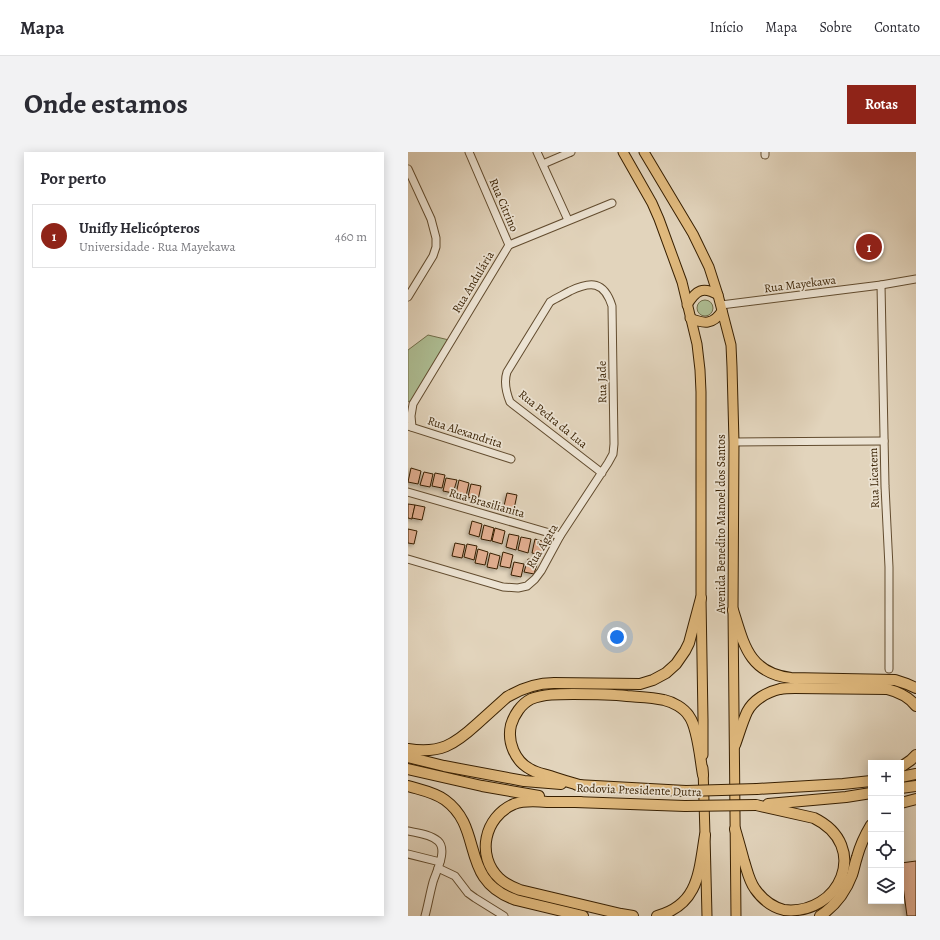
<!DOCTYPE html>
<html lang="pt">
<meta charset="utf-8">
<style>
:root{--surface:#fff;--page:#f2f2f3;--text:#2b2b33;--muted:#7c7c81;--line:#e1e1e2;--accent:#8f2418}
body{margin:0;font-family:Alegreya,serif;background:var(--page);color:var(--text)}
.controls{position:absolute;right:12px;bottom:12px;display:grid;overflow:hidden;border-radius:0px;box-shadow:0 2px 10px #0003}
.controls button{width:36px;height:36px;display:grid;place-items:center;padding:0;border:0;border-bottom:1px solid var(--line);background:var(--surface);color:var(--text);font:20px sans-serif}
.you{position:absolute;left:209px;top:485px;width:14px;height:14px;margin:-10px;border:3px solid #fff;border-radius:50%;background:#1a73e8;box-shadow:0 0 0 6px #1a73e833}
.badge{display:grid;place-items:center;width:26px;height:26px;border-radius:50%;background:var(--accent);color:#fff;font-size:13px;font-weight:700}
.pin{position:absolute;translate:-50% -50%;border:2px solid #fff;box-shadow:0 1px 4px #0006}
.list{margin:0;padding:0;list-style:none}
h2{display:flex;justify-content:space-between;align-items:center;height:52px;margin:0;padding:0 16px;font-size:17px}
h2 small{font-size:13px;font-weight:400;color:var(--muted)}
.list li{display:grid;grid-template-columns:26px 1fr auto;gap:12px;align-items:center;box-sizing:border-box;height:64px;margin:0 8px 8px;padding:0 8px;border:1px solid var(--line);border-radius:0px}
.list b{display:block;font-size:15px;white-space:nowrap}
.list p{margin:0;font-size:13px;white-space:nowrap;color:var(--muted)}
.list em{font-size:13px;font-style:normal;color:var(--muted)}
.icon{flex:none;width:22px;height:22px;fill:none;stroke:currentColor;stroke-width:2;stroke-linecap:round;stroke-linejoin:round}
.map{position:relative;flex:none;width:508px;height:764px;overflow:hidden;border-radius:0px}
header{display:flex;align-items:center;gap:24px;box-sizing:border-box;height:56px;padding:0 20px;background:var(--surface);border-bottom:1px solid var(--line)}
header strong{font-size:19px}
nav{display:flex;gap:22px;margin-inline-start:auto;font-size:14px}
.intro{display:flex;align-items:center;justify-content:space-between;box-sizing:border-box;height:96px;padding:0 24px}
h1{margin:0;font-size:28px}
.button{padding:10px 18px;border-radius:0px;background:var(--accent);color:#fff;font-size:14px;font-weight:700}
main{display:flex;gap:24px;padding:0 24px}
aside{flex:1;background:var(--surface);border-radius:0px;box-shadow:0 2px 10px #0003}
.map>svg:first-child{display:block}
.green{fill:#aebe94;stroke:#726e4a}
.building{fill:#e0ad8f;stroke:#371f00;filter:url(#shadow)}
.lines{fill:none;stroke-linecap:round;stroke-linejoin:round}
.minor-casing{stroke:#624c2f;stroke-width:9}
.major-casing{stroke:#371f00;stroke-width:11}
.highway-casing{stroke:#371f00;stroke-width:12}
.minor{stroke:#ece3d3;stroke-width:7}
.major{stroke:#e1ba7e;stroke-width:9}
.highway{stroke:#e1ba7e;stroke-width:10}
.highway-bridge-casing{stroke:#371f00;stroke-width:12;stroke-linecap:butt}
.highway-bridge{stroke:#e1ba7e;stroke-width:10}
.labels{text-anchor:middle;dominant-baseline:central;stroke-width:3.5;stroke-linejoin:round;paint-order:stroke}
.street-label{font-size:12px;fill:#371f00;stroke:#ece3d3}
</style>
<header>
<strong>Mapa</strong>
<nav><a>Início</a><a>Mapa</a><a>Sobre</a><a>Contato</a></nav>
</header>
<div class="intro"><h1>Onde estamos</h1><a class="button">Rotas</a></div>
<main>
<aside>
<h2>Por perto<small></small></h2>
<ul class="list">
<li><span class="badge">1</span><div><b>Unifly Helicópteros</b><p>Universidade · Rua Mayekawa</p></div><em>460 m</em></li>
</ul>
</aside>
<div class="map">
<svg width="508" height="764" viewBox="0 0 508 764">
<defs>
<filter id="shadow"><feDropShadow dx="-2" dy="2" stdDeviation="2" flood-color="#0004"/></filter>
</defs>
<rect width="100%" height="100%" fill="#e2d4bc"/>
<filter id="stains"><feTurbulence type="fractalNoise" baseFrequency=".005" numOctaves="4"/><feColorMatrix values="0 0 0 0 .2 0 0 0 0 .09 0 0 0 0 .02 0 0 0 .5 -.17"/></filter>
<radialGradient id="worn" r=".72"><stop offset=".6" stop-color="#630" stop-opacity="0"/><stop offset="1" stop-color="#630" stop-opacity=".3"/></radialGradient>
<g class="green">
<circle cx="297" cy="156" r="8"/>
<polygon points="20,183 41,188 4,248 0,250 0,198"/>
</g>
<g class="building">
<polygon points="3,316 13,319 10,332 0,330"/>
<polygon points="16,320 25,322 22,335 12,333"/>
<polygon points="27,321 37,323 34,336 24,334"/>
<polygon points="38,326 49,328 45,341 35,339"/>
<polygon points="51,328 61,331 58,344 48,342"/>
<polygon points="63,332 73,334 70,348 60,345"/>
<polygon points="99,341 109,343 106,357 96,354"/>
<polygon points="0,352 7,353 4,367 0,366"/>
<polygon points="7,353 17,355 14,368 4,366"/>
<polygon points="64,369 74,372 71,385 61,382"/>
<polygon points="76,373 86,376 83,389 73,387"/>
<polygon points="87,376 97,379 94,392 84,389"/>
<polygon points="0,377 9,379 6,392 0,391"/>
<polygon points="101,382 111,384 108,398 98,395"/>
<polygon points="113,385 123,387 120,401 110,398"/>
<polygon points="127,387 137,390 134,403 124,401"/>
<polygon points="47,391 57,393 54,406 44,404"/>
<polygon points="59,392 69,394 66,408 56,405"/>
<polygon points="70,397 80,400 77,413 67,411"/>
<polygon points="95,400 105,403 102,416 92,414"/>
<polygon points="82,401 92,404 89,417 79,415"/>
<polygon points="120,407 130,409 126,422 116,420"/>
<polygon points="106,410 116,412 113,425 103,423"/>
<polygon points="508,709 508,764 499,764 493,719 493,711"/>
</g>
<g class="lines">
<g class="minor-casing">
<g id="minor">
<polyline points="61,0 101,93"/>
<polyline points="129,0 160,68"/>
<polyline points="357,0 357,3"/>
<polyline points="135,12 163,0"/>
<polyline points="0,17 23,67 28,86 28,95 25,104 0,145"/>
<polyline points="473,133 477,334 481,415 481,517"/>
<polyline points="313,153 473,133 508,127"/>
<polyline points="0,274 103,307"/>
<polyline points="4,275 3,264 5,252 101,93 204,51"/>
<polyline points="326,290 476,289"/>
<polyline points="0,340 152,384"/>
<path d="M0,407L95,435L110,436L119,434L127,427L133,419L152,384L200,311L205,302L206,292L204,154C196,129 183,129 162,139C155,143 148,146 142,150L99,220C96,229 98,240 102,250L194,321"/>
<path d="M0,679C9,681 22,682 30,689C40,698 28,720 25,730C22,741 20,753 17,764"/>
<polyline points="0,702 32,710"/>
<polyline points="30,716 47,724 60,741 67,746 96,764"/>
</g>
</g>
<g class="major-casing">
<g id="major">
<polyline points="215,0 244,51 251,67 274,130 289,192 292,218 293,240 293,446 295,567 295,603"/>
<polyline points="236,0 285,82 301,115 310,143 323,193 324,215 326,290 325,458 328,764"/>
<path d="M279,153C288,138 295,134 310,143"/>
<path d="M282,166C296,172 305,173 314,159"/>
<polyline points="295,616 297,683 299,764"/>
</g>
</g>
<g class="highway-casing">
<g id="highway">
<path d="M325,458C336,493 341,521 383,526L487,528L499,532L508,536"/>
<path d="M327,593C331,582 334,571 339,560C345,548 359,540 372,537C377,536 382,536 387,536L479,537C491,540 501,545 508,554"/>
<path d="M0,597C32,602 46,593 69,572C79,563 89,554 99,545C114,536 129,531 146,531L232,532L245,528L258,521L268,512L277,499L281,491L293,446"/>
<polyline points="0,605 36,614 116,629 153,632"/>
<polyline points="493,615 503,608 508,603"/>
<polyline points="0,617 74,634 131,644"/>
<polyline points="493,625 508,622"/>
<polyline points="169,633 278,639"/>
<path d="M0,634C13,638 26,640 37,648C77,677 50,728 108,748L175,764"/>
<path d="M175,634C164,631 153,628 142,624C136,622 128,621 122,617C107,609 99,590 103,573C106,563 113,552 123,547C136,542 150,542 165,542C183,542 201,542 219,544C231,545 244,545 256,548C265,550 276,556 281,564C290,576 292,607 295,623"/>
<polyline points="493,636 508,634"/>
<polyline points="349,637 435,632 463,629"/>
<polyline points="167,650 277,654"/>
<path d="M172,650C161,650 150,650 139,650C128,649 116,648 106,652C76,665 68,704 91,726C97,732 104,735 112,738L213,762L225,764"/>
<polyline points="493,651 508,647"/>
<polyline points="360,652 438,645 463,641"/>
<path d="M327,677C330,687 333,698 336,709C339,718 341,729 347,737C354,747 364,755 376,758C432,764 463,694 406,666L348,653"/>
<path d="M249,764C291,753 291,719 297,683"/>
<path d="M412,764C427,754 438,739 444,723C446,717 447,711 449,705C452,694 457,683 463,673"/>
</g>
</g>
<use href="#minor" class="minor"/>
<use href="#major" class="major"/>
<use href="#highway" class="highway"/>
<g class="highway-bridge-casing">
<g id="highway-bridge">
<polyline points="278,639 349,637"/>
<polyline points="277,654 348,653"/>
</g>
</g>
<use href="#highway-bridge" class="highway-bridge"/>
</g>
<g class="labels">
<g class="street-label">
<text transform="translate(96 53) rotate(67)">Rua Citrino</text>
<text transform="translate(65 130) rotate(-59)">Rua Andulária</text>
<text transform="translate(392 132) rotate(-7)">Rua Mayekawa</text>
<text transform="translate(194 230) rotate(-91)">Rua Jade</text>
<text transform="translate(145 267) rotate(39)">Rua Pedra da Lua</text>
<text transform="translate(57 280) rotate(18)">Rua Alexandrita</text>
<text transform="translate(466 326) rotate(-92)">Rua Licatem</text>
<text transform="translate(79 351) rotate(16)">Rua Brasilianita</text>
<text transform="translate(313 372) rotate(-90)">Avenida Benedito Manoel dos Santos</text>
<text transform="translate(134 394) rotate(-59)">Rua Ágata</text>
<text transform="translate(231 638) rotate(2)">Rodovia Presidente Dutra</text>
</g>
</g>
<rect width="100%" height="100%" filter="url(#stains)"/>
<rect width="100%" height="100%" fill="url(#worn)"/>
</svg>
<div class="controls">
<button>+</button>
<button>−</button>
<button><svg class="icon" aria-label="locate" viewBox="0 0 24 24"><circle cx="12" cy="12" r="6"/><path d="M12 2v4M12 18v4M2 12h4M18 12h4"/></svg></button>
<button><svg class="icon" aria-label="layers" viewBox="0 0 24 24"><path d="M12 4l9 5-9 5-9-5zM3 14l9 5 9-5"/></svg></button>
</div>
<div class="you"></div>
<div class="pin badge" style="left:461px;top:95px">1</div>
</div>
</main>
